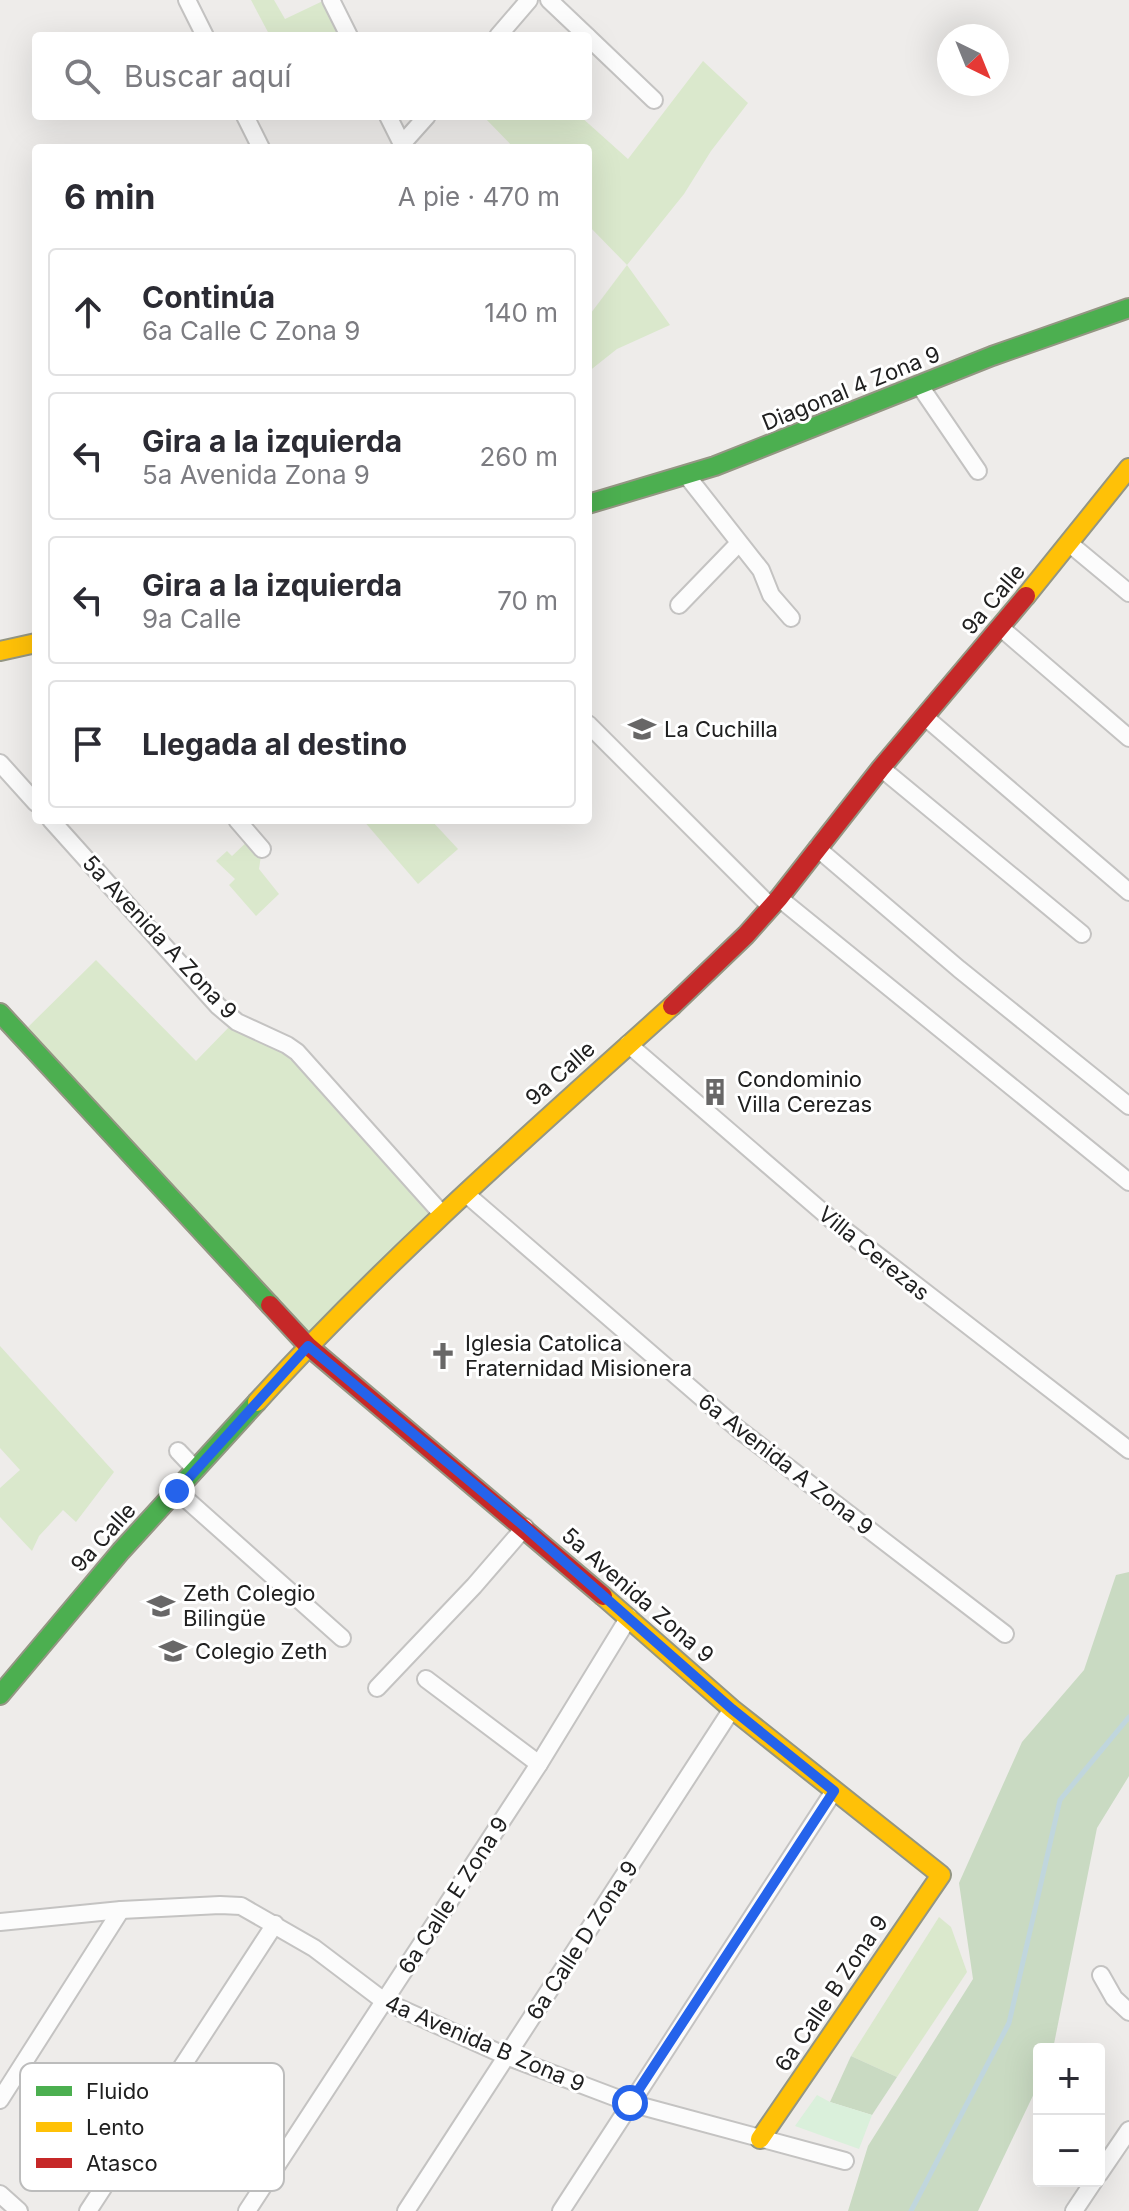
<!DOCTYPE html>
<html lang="es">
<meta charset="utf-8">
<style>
:root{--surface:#fff;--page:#f7f7f7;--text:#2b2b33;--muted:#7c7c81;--line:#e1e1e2}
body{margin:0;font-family:Inter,sans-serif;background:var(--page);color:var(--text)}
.controls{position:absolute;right:24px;bottom:24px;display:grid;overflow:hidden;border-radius:8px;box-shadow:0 8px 32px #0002}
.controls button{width:72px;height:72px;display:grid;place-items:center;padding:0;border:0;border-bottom:2px solid var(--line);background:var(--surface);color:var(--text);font:40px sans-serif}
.compass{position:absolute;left:937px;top:24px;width:72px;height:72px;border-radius:50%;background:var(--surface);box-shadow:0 8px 32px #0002;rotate:137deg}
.stop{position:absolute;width:24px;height:24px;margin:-18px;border:6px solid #2563eb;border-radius:50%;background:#fff}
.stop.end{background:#2563eb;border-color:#fff;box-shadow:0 2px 8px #0008}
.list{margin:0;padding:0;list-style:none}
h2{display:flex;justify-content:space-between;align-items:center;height:104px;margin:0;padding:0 32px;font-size:34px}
h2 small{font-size:26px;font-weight:400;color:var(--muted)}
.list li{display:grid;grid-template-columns:52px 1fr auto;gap:24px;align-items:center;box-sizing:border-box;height:128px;margin:0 16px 16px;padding:0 16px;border:2px solid var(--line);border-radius:8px}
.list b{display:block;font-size:30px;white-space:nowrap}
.list p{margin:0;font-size:26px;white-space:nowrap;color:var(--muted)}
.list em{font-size:26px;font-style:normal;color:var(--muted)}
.icon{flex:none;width:44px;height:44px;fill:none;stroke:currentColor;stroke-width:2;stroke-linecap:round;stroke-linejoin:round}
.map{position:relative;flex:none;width:1129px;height:2211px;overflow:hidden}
.search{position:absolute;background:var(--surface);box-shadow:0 8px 32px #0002;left:32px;top:32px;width:560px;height:88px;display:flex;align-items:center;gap:20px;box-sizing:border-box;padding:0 28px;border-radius:8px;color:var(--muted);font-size:30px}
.panel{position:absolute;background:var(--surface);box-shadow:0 8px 32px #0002;left:32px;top:144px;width:560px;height:680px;border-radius:8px}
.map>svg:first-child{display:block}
.grass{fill:#dae8cc}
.forest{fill:#c9dac2}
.park{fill:#daf0db}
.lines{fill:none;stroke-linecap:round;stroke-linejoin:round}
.stream{stroke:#c0d6dd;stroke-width:5}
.street-casing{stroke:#c4c3c2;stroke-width:20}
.fast-casing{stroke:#949683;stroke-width:22}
.slow-casing{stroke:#949683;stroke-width:22}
.jam-casing{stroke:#949683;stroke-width:22}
.street{stroke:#fcfcfc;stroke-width:16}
.fast{stroke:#4caf50;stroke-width:18}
.slow{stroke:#ffc107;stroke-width:18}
.jam{stroke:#c62828;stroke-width:18}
.route{stroke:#2563eb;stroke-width:10}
.labels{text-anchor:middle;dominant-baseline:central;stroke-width:6;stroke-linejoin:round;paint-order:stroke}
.street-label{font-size:22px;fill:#202020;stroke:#fff}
.poi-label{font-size:22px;fill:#202020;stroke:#fff;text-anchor:start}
.key{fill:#fff;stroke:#bcbcbc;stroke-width:2}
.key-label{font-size:22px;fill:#202020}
</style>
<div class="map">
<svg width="1129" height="2211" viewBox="0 0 1129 2211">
<rect width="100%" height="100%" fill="#eeecea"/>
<g class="grass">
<polygon points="251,0 274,0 285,19 325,0 349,36 270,36"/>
<polygon points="703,61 748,103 711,151 684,194 627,265 670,325 617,349 588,372 588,317 627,265 588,225 588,148 514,148 483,116 580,116 628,159"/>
<polygon points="363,820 431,820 458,849 418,884"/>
<polygon points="252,837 262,849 259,869 279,894 256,916 229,885 235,879 216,861 227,851 232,856"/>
<polygon points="96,960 196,1061 231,1025 290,1052 432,1212 308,1338 24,1031"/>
<polygon points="0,1346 114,1472 76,1522 63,1510 39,1536 32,1551 0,1517 0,1488 20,1470 0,1448"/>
<polygon points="939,1917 951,1927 967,1972 897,2077 851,2056"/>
</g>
<g class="forest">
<polygon points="1129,1572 1129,1776 1097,1828 1053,2049 1039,2049 1039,2083 978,2211 848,2211 868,2146 973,1979 959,1883 1022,1742 1084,1670 1116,1575"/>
<polygon points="851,2056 897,2077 872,2115 830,2102"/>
</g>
<polygon class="park" points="817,2095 830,2102 872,2115 859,2149 795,2126"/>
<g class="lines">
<polyline class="stream" points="911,2211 1009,2023 1060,1800 1129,1717"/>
<g class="street-casing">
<g id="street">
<polyline points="187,0 205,36"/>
<polyline points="331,0 349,36"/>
<polyline points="549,0 587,36"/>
<polyline points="498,36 529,0"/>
<polyline points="588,37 654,100"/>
<polyline points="245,116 261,148"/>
<polyline points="388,116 404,148"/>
<polyline points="402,144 427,116"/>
<polyline points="920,386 978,471"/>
<polyline points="687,476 761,570 771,595 791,618"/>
<polyline points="1070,544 1129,593"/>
<polyline points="679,605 739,543"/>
<polyline points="1001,628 1129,738"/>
<polyline points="925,717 1129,892"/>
<polyline points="588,724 771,907"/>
<polyline points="0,763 36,803"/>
<polyline points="881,768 1082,934"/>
<polyline points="51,820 218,1006 237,1022 287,1045 297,1052 442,1214"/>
<polyline points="237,820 262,849"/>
<polyline points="817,848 959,969 1129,1106"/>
<polyline points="779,898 1129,1182"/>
<polyline points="628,1044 833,1221 1129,1450"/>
<polyline points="465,1193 738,1429 1005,1634"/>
<polyline points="178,1451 196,1470"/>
<polyline points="177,1491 342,1638"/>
<polyline points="426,1679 539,1764"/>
<polyline points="377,1688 474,1586 525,1527"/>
<polyline points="0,1922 121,1910 220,1905 241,1906 314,1948 384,2001 506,2056 630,2103 845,2161"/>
<polyline points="1101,1975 1114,1998 1129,2012"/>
<polyline points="0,2100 121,1910"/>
<polyline points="1099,2174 1129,2130"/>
<polyline points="0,2194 19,2211"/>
<polyline points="88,2211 275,1924"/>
<polyline points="247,2211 539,1764 629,1617"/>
<polyline points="406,2211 732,1709"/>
<polyline points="561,2211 834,1791"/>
<polyline points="1074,2211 1094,2181"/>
</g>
</g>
<g class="fast-casing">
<g id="fast">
<polyline points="588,504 715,466 992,356 1129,308"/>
<polyline points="0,1013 270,1305"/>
<polyline points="0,1695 121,1551 257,1402"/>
</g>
</g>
<g class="slow-casing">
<g id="slow">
<polyline points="1026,596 1129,468"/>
<polyline points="0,651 36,643"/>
<path d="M257,1402C386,1260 530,1134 672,1006"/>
<polyline points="603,1596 732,1709 941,1875 760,2139"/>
</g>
</g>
<g class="jam-casing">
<g id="jam">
<polyline points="672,1006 746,935 779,898 881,768 1026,596"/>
<polyline points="270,1305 308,1346 603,1596"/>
</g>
</g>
<use href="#street" class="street"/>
<use href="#fast" class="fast"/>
<use href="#slow" class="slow"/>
<use href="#jam" class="jam"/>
</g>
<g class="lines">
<polyline class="route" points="177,1491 308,1346 525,1527 732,1709 834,1791 630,2103"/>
</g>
<defs>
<g id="school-bare" transform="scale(2.16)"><path d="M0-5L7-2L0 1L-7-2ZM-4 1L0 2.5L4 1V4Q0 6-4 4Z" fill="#686767" stroke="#fff" stroke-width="2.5" paint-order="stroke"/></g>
<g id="building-bare" transform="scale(2.16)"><path d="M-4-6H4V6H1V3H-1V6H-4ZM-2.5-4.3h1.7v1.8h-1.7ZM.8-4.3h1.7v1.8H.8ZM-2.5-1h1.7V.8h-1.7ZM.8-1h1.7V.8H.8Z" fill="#686767" stroke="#fff" stroke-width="2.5" paint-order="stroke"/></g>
<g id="church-bare" transform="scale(2.16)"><path d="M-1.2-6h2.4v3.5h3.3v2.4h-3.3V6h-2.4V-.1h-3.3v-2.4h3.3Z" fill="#686767" stroke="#fff" stroke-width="2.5" paint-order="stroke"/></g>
</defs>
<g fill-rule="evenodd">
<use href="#school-bare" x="642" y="729"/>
<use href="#building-bare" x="715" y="1092"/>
<use href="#church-bare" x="443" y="1356"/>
<use href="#school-bare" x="161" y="1606"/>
<use href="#school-bare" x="173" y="1651"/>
</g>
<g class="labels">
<g class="street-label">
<text transform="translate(851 388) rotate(-22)">Diagonal 4 Zona 9</text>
<text transform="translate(993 599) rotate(-50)">9a Calle</text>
<text transform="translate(160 937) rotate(47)">5a Avenida A Zona 9</text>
<text transform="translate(560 1073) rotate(-42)">9a Calle</text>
<text transform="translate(874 1253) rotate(39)">Villa Cerezas</text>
<text transform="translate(786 1464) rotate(38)">6a Avenida A Zona 9</text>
<text transform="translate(103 1537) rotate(-48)">9a Calle</text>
<text transform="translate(638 1595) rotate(41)">5a Avenida Zona 9</text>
<text transform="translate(453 1895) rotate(-57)">6a Calle E Zona 9</text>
<text transform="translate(582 1940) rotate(-57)">6a Calle D Zona 9</text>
<text transform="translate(831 1993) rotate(-56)">6a Calle B Zona 9</text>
<text transform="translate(485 2043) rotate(23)">4a Avenida B Zona 9</text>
</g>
<g class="poi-label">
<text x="664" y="729">La Cuchilla</text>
<text x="737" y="1079">Condominio<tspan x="737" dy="25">Villa Cerezas</tspan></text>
<text x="465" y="1343">Iglesia Catolica<tspan x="465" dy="25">Fraternidad Misionera</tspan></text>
<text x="183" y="1593">Zeth Colegio<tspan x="183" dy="25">Bilingüe</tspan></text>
<text x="195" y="1651">Colegio Zeth</text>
</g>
</g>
<rect x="20" y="2063" width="264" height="128" rx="12" class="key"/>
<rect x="36" y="2086" width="36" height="10" fill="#4caf50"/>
<rect x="36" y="2122" width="36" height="10" fill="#ffc107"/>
<rect x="36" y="2158" width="36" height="10" fill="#c62828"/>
<g class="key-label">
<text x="86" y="2099">Fluido</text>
<text x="86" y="2135">Lento</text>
<text x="86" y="2171">Atasco</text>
</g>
</svg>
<div class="controls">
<button>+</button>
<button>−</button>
</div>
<svg class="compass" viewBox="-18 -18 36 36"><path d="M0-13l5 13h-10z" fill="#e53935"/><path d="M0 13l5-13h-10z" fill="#7c7c81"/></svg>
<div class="stop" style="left:630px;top:2103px"></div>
<div class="stop end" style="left:177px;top:1491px"></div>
<div class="search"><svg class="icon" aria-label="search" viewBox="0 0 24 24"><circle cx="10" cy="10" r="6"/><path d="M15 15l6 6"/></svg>Buscar aquí</div>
<section class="panel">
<h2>6 min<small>A pie · 470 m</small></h2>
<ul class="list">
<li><svg class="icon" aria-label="ahead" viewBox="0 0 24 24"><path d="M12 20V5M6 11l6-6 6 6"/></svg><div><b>Continúa</b><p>6a Calle C Zona 9</p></div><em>140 m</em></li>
<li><svg class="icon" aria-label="left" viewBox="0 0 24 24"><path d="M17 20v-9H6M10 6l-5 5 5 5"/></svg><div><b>Gira a la izquierda</b><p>5a Avenida Zona 9</p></div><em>260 m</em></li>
<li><svg class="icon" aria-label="left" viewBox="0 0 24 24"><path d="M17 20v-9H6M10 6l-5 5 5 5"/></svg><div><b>Gira a la izquierda</b><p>9a Calle</p></div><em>70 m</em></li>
<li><svg class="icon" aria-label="arrive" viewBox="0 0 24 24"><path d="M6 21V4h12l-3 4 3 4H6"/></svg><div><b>Llegada al destino</b></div></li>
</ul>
</section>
</div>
